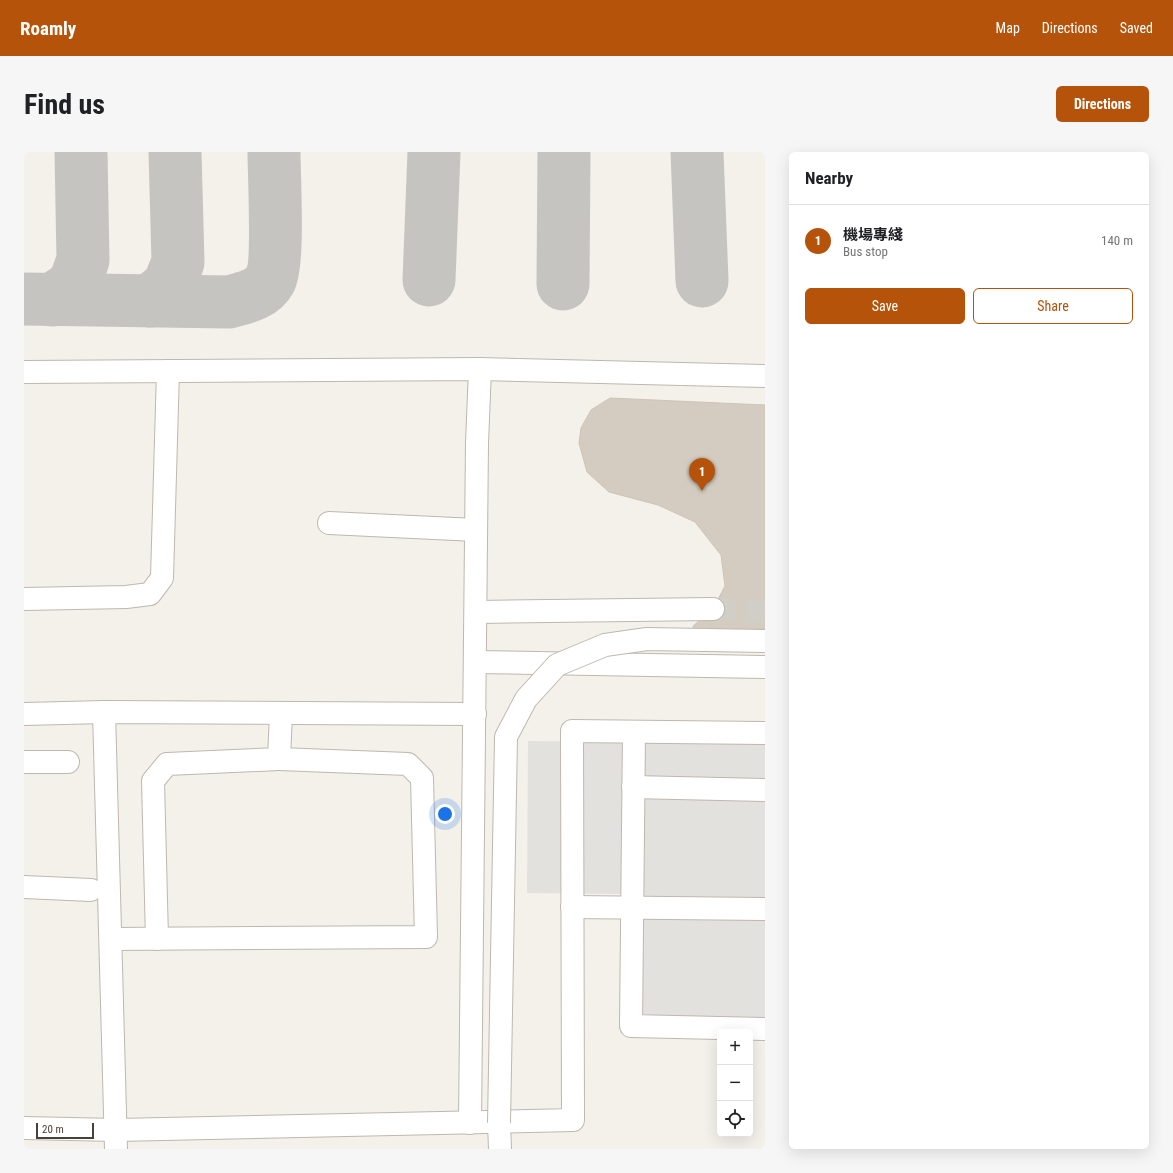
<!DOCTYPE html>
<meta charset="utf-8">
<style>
:root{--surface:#fff;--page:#f6f6f6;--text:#202124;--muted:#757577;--line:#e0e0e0;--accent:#b45309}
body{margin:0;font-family:"Roboto Condensed","Noto Sans SC",sans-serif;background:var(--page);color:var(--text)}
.controls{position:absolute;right:12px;bottom:12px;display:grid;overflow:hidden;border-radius:6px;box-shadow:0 4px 16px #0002}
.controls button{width:36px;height:36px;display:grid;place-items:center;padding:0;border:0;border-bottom:1px solid var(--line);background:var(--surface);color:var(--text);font:20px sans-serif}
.scale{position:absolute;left:12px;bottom:10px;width:58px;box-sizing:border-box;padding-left:4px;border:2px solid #474139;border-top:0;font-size:11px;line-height:14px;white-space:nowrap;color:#474139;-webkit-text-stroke:3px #fff;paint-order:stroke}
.you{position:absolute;left:421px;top:662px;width:14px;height:14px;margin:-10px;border:3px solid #fff;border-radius:50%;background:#1a73e8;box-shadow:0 0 0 6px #1a73e833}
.badge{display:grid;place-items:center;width:26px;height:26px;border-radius:50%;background:var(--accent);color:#fff;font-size:13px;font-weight:700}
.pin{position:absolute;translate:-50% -33px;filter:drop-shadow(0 1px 2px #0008)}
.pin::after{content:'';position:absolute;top:21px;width:14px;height:12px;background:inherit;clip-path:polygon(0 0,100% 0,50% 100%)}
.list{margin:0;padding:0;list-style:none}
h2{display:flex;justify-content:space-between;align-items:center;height:52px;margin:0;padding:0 16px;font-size:17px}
h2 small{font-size:13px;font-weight:400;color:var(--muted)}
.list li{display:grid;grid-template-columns:26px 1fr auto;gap:12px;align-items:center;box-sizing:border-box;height:72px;padding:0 16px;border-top:1px solid var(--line)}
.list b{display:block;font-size:15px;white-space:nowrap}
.list p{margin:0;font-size:13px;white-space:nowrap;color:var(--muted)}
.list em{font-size:13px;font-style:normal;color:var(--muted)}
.actions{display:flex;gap:8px;padding:12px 16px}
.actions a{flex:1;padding:9px 0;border:1px solid var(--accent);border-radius:6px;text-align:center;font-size:14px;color:var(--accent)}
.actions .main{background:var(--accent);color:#fff}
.icon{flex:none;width:22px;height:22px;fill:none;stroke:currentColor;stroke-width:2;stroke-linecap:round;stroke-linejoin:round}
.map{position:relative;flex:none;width:741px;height:997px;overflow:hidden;border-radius:6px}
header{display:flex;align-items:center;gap:24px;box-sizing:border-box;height:56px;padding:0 20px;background:var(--accent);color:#fff}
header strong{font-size:19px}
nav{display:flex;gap:22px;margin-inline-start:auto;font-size:14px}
.intro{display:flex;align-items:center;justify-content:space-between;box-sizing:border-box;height:96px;padding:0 24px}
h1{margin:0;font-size:28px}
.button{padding:10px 18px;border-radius:6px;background:var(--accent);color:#fff;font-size:14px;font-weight:700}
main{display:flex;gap:24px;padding:0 24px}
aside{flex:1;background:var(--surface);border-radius:6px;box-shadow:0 4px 16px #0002}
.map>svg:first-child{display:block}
.parking{fill:#e3e1de}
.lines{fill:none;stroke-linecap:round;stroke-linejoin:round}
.taxiway{stroke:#c6c4c1;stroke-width:53}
.building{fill:#d4ccc1;stroke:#cec4b5}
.minor-tunnel{stroke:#d1cec7;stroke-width:22;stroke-dasharray:22 11;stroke-linecap:butt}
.minor-casing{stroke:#beb8ae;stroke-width:24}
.minor{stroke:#fff;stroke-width:22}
.minor-bridge-casing{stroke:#beb8ae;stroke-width:24;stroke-linecap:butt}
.minor-bridge{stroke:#fff;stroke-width:22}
</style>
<header>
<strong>Roamly</strong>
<nav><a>Map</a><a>Directions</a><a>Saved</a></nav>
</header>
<div class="intro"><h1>Find us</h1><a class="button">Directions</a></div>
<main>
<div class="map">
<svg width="741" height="997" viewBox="0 0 741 997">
<rect width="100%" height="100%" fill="#f3f1ea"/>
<polygon class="parking" points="504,589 741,590 741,883 600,882 601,742 503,741"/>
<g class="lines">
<g class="taxiway">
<polyline points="673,0 678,129"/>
<polyline points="405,128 410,0"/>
<polyline points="539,132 540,0"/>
<path d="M0,147L205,150C219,146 238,143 246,128C255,112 250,23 250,0"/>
<polyline points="28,148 50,133 59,108 57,0"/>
<polyline points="126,149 145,133 154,110 151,0"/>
</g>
</g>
<polygon class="building" points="586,246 741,253 741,479 670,478 669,474 689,457 701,434 697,403 671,370 634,353 585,340 563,320 555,291 557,276 567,258"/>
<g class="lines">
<polyline class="minor-tunnel" points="689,457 741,460"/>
<g class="minor-casing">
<g id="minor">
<polyline points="0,220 456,217 741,224"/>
<polyline points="305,371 452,378"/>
<polyline points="0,447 102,445 126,442 138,426 144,219"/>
<polyline points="452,460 689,457"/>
<polyline points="451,510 741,515"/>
<polyline points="80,560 92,997"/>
<polyline points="0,562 80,560 451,562"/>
<polyline points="610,580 607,874 741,877"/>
<polyline points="0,610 44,610"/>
<polyline points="609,635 741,638"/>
<polyline points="0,735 67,738"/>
<polyline points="548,755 741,757"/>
<polyline points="87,787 402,785 398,626 384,612 255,607"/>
<polyline points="133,787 129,629 143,612 255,607 257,561"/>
<polyline points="446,971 453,291 456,217"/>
<polyline points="475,971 476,997"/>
<polyline points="0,976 93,978 549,968 548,579 741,581"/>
</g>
</g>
<use href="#minor" class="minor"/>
<g class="minor-bridge-casing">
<polyline id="minor-bridge" points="475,971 482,585 502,547 533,513 581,493 623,487 741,489"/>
</g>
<use href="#minor-bridge" class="minor-bridge"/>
</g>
</svg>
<div class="controls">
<button>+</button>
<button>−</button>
<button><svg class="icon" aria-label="locate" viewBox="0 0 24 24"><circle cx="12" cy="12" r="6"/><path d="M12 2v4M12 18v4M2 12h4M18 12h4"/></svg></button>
</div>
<div class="scale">20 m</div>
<div class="you"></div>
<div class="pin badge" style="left:678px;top:339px">1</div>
</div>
<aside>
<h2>Nearby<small></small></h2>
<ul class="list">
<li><span class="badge">1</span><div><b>機場專綫</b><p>Bus stop</p></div><em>140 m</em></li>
</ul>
<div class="actions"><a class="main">Save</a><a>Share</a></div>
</aside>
</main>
